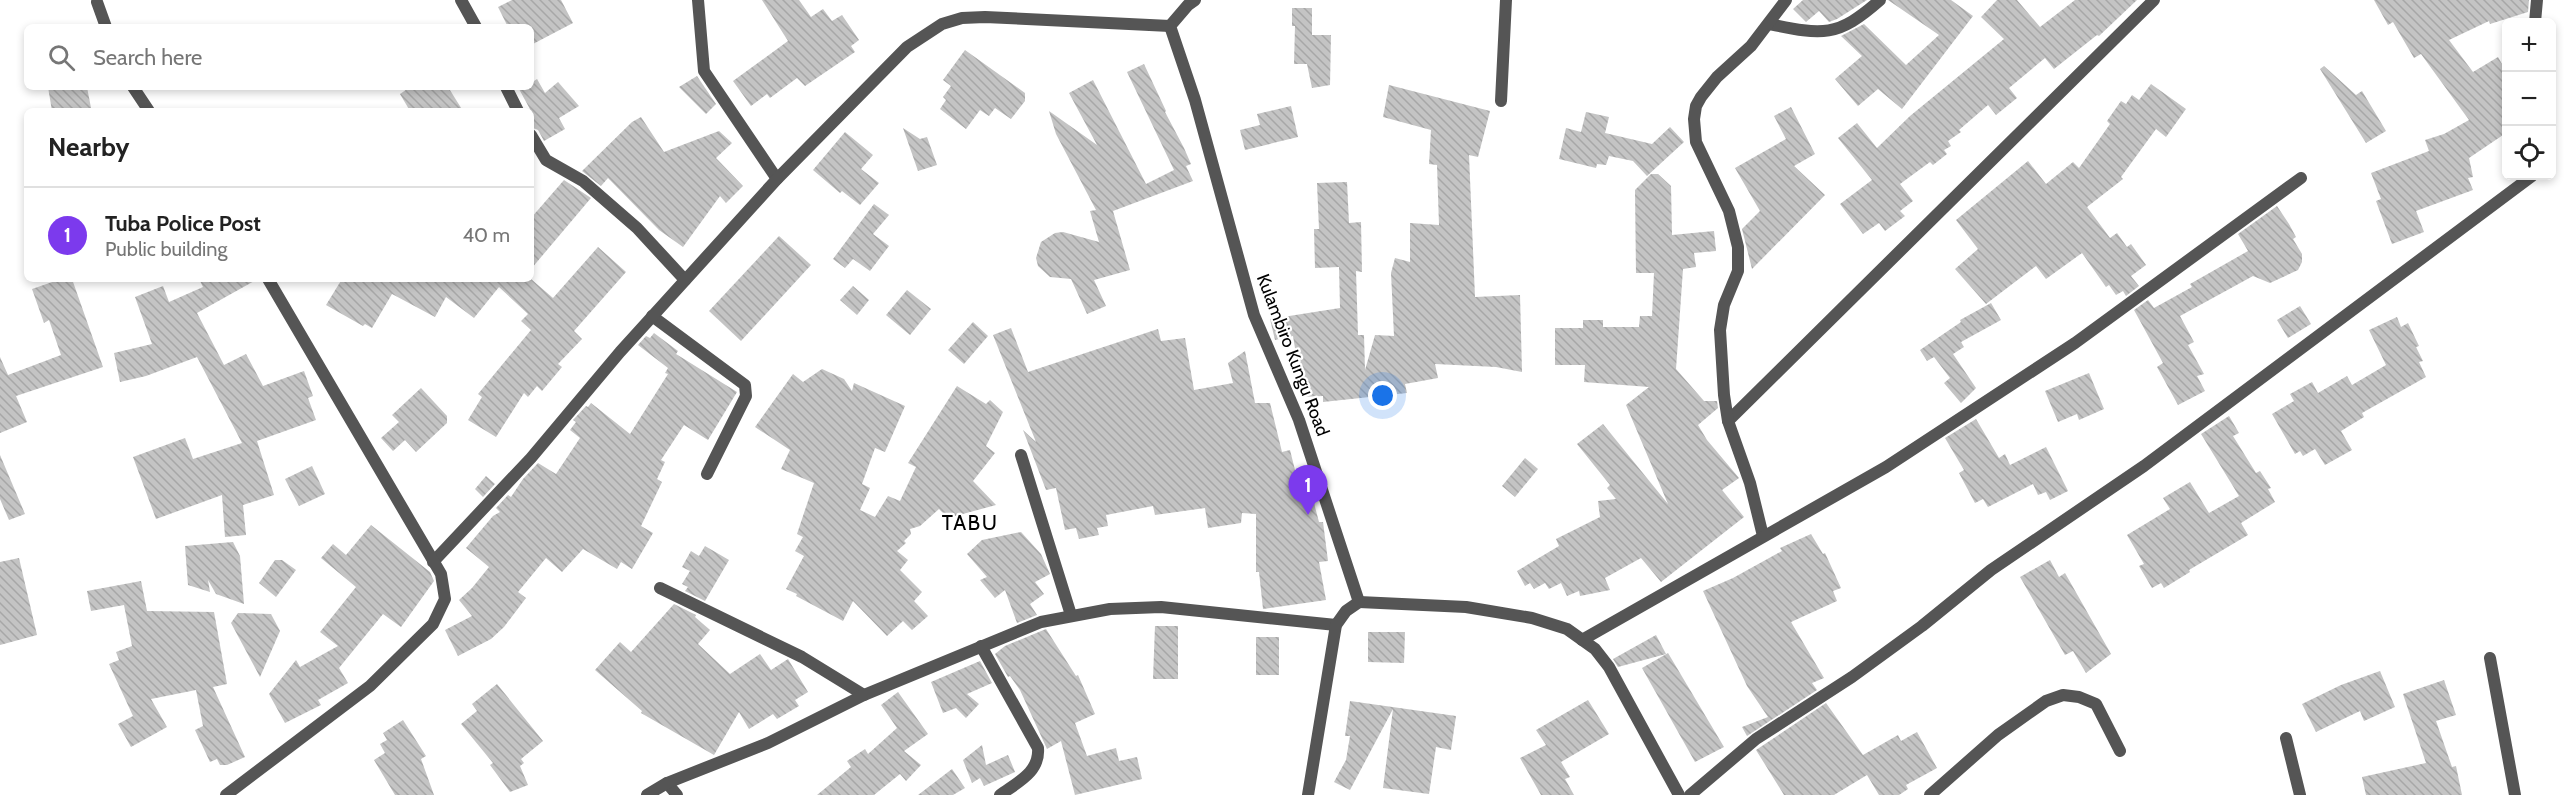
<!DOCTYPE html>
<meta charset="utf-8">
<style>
:root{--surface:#fff;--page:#f6f6f6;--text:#222;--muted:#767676;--line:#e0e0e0;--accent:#7c3aed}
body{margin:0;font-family:Cabin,sans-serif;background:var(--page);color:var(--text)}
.controls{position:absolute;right:18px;top:18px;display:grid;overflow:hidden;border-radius:9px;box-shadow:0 3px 9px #0003}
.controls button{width:54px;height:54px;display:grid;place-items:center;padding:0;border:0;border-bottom:2px solid var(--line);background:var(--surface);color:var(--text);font:30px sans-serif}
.you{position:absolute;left:1383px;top:396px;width:21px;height:21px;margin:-15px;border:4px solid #fff;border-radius:50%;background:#1a73e8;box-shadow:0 0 0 9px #1a73e833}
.badge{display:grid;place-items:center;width:39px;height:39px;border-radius:50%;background:var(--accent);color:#fff;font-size:20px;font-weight:700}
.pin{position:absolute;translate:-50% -50px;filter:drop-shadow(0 2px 3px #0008)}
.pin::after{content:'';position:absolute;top:32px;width:21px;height:18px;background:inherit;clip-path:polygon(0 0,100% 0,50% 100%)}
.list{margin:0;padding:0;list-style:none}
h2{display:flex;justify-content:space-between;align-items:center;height:78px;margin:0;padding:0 24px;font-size:26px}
h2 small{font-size:20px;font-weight:400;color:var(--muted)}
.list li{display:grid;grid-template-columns:39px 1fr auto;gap:18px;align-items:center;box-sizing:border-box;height:96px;padding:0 24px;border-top:2px solid var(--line)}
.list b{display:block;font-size:22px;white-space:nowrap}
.list p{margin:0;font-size:20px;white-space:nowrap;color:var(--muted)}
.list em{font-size:20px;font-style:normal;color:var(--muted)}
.icon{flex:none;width:33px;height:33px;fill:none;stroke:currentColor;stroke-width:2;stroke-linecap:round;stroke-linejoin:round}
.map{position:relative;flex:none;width:2574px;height:795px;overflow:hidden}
.search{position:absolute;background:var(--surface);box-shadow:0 3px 9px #0003;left:24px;top:24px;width:510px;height:66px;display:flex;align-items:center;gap:15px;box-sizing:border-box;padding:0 21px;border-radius:9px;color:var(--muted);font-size:22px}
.panel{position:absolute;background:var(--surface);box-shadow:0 3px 9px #0003;left:24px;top:108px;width:510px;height:174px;border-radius:9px}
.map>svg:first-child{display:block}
.building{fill:url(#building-back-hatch)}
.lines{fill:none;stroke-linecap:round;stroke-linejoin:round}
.street{stroke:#555;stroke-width:12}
.labels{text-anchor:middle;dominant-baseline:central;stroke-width:4.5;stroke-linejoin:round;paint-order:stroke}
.street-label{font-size:18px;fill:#000;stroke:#fff}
.quarter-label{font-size:21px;letter-spacing:1.5px;fill:#000;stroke:#fff}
</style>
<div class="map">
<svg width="2574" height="795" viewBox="0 0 2574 795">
<defs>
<pattern id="building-back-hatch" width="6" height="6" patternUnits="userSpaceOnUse" patternTransform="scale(1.5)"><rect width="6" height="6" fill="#c4c4c4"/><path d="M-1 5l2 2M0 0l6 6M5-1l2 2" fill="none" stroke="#a7a7a7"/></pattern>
</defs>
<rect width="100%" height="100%" fill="#fff"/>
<g class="building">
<polygon points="512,0 561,0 573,23 531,45 531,27 508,27 498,7"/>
<polygon points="762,0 799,0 811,17 823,9 832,21 842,15 859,40 851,46 855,52 805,86 797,78 770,98 767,94 751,106 733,81 788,41"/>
<polygon points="1803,0 1867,0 1837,19 1829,22 1819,11 1806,22 1793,9"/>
<polygon points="1888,0 1951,0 1973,16 1902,109 1878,89 1858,106 1835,79 1862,56 1841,36 1864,24 1906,65 1939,35"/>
<polygon points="1997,0 2017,0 2040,27 2075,0 2137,0 2099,36 2097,35 2054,69 2045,58 2009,88 2017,98 1996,115 1988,105 1959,130 1961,132 1948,141 1951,146 1944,150 1947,154 1933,165 1930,162 1900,184 1913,201 1900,211 1905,216 1885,231 1879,223 1863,234 1840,204 1872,180 1838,138 1857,123 1877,148 1910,116 2004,39 1981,17"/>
<polygon points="2374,0 2529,0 2528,12 2490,24 2489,21 2449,40 2473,72 2498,57 2506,71 2506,133 2469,158 2473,177 2468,178 2473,190 2416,211 2424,232 2392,244 2376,201 2381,199 2371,173 2429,151 2425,140 2444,134 2469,120 2421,54 2414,58 2393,22 2388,25"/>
<polygon points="1292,8 1312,8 1312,35 1331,35 1330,85 1312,88 1307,64 1294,64 1295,26 1292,26"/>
<polygon points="965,50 1025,93 1025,101 1011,119 995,108 989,116 980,110 966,129 940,109 946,100 943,97 951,86 943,80"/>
<polygon points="1144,64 1166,111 1165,112 1184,148 1191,164 1186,166 1193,181 1113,211 1130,270 1094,280 1106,306 1087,314 1071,279 1050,277 1038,266 1036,258 1041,242 1055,233 1063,232 1099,242 1090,211 1096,210 1056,134 1049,111 1097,145 1069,93 1093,80 1146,184 1174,170 1127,72"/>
<polygon points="2324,66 2356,95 2362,91 2386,131 2366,143 2320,69"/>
<polygon points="697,76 716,104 706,114 679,87"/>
<polygon points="537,79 545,93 558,82 579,106 559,118 565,129 544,141 538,130 531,127 531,111 519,89 531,87 531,83"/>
<polygon points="2151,84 2186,109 2166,137 2156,129 2121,177 2123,179 2087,207 2110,238 2117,233 2127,247 2131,244 2146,265 2131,276 2139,286 2126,296 2123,291 2116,295 2109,285 2106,287 2082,253 2046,279 2036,266 1986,304 1955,269 1978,249 1956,220 2028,161 2046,184 2073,162 2079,168 2110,124 2107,121 2121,101 2126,104 2132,95 2139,100"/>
<polygon points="1389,85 1490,111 1478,157 1469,155 1475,297 1520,295 1522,372 1496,367 1435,364 1438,378 1405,384 1407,393 1323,402 1323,396 1303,397 1293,336 1275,340 1270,319 1340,308 1339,267 1315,268 1314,229 1319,229 1317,183 1347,182 1349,223 1361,222 1362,272 1356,271 1358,335 1364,335 1365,370 1375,335 1394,336 1391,273 1395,258 1410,262 1410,223 1439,225 1437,165 1429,164 1431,130 1383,117"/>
<polygon points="48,87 87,87 91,108 76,111 52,111"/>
<polygon points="410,87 448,87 463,111 410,111 400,94"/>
<polygon points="1291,106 1298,137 1245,150 1240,130 1260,125 1257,114"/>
<polygon points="1791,107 1815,154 1794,166 1825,195 1752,269 1742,229 1760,211 1735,168 1786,139 1774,116"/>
<polygon points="1586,112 1609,117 1605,133 1652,144 1670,127 1684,142 1647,176 1633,161 1609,156 1606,165 1597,164 1596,168 1559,159 1566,128 1581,132"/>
<polygon points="641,117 664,152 719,131 732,143 716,158 743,186 726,203 720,196 683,247 659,230 608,178 601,186 582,171 632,122"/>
<polygon points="903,128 920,139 927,137 937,165 918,171"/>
<polygon points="845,132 873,155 861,169 879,183 860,205 842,191 840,193 813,170"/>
<polygon points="1651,174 1658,174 1671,186 1672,235 1714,231 1716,251 1694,253 1696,267 1683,269 1676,369 1704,401 1717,401 1718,408 1698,425 1707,440 1739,478 1722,490 1744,517 1661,582 1641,558 1605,578 1610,590 1580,596 1579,591 1567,596 1561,583 1549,589 1545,583 1534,589 1530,583 1525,586 1517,571 1559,546 1556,539 1600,517 1598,501 1616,499 1607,488 1610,485 1577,444 1603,424 1668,504 1626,405 1649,387 1584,382 1585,365 1555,365 1555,328 1583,328 1583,320 1603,320 1603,327 1639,327 1640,316 1652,316 1654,273 1636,273 1635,190"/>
<polygon points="564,180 591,198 531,269 531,218"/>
<polygon points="874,204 889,215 873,234 889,246 870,271 853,259 845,268 833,259"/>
<polygon points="2277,206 2289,224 2296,237 2293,239 2302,254 2302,262 2298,270 2270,283 2253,276 2180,316 2194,342 2188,345 2204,374 2197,376 2205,391 2178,405 2157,367 2163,363 2134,310 2148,300 2154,308 2192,287 2190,284 2248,251 2238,234"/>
<polygon points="779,236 811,265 741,341 709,311"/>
<polygon points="598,247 626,272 574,331 582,339 558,364 562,367 542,391 537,386 528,397 524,393 496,437 468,420 482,397 478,394 531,330 521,321 528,314 499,287 474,318 446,297 435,317 392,294 372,328 365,324 363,326 326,305 342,279 531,279 553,298"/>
<polygon points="61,279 72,279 103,367 16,396 27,422 0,433 0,357 8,375 61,355 49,320 44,323 32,289"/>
<polygon points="199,279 258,279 197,313 224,365 246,354 263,386 304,371 313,396 308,398 316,420 257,441 274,495 243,505 246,535 225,537 222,495 156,519 133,457 185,438 193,459 242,443 197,357 146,376 120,382 114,353 152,344 135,297 163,286 169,302 203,287"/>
<polygon points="853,286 869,300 857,315 840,300"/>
<polygon points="907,290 931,309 910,335 886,315"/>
<polygon points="1991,303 2001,320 1961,342 1964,347 1953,354 1976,388 1961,403 1944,383 1950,378 1934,357 1927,361 1920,350 1961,322 1960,320"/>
<polygon points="2300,306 2311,324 2288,338 2277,320"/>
<polygon points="2397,317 2401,327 2408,323 2419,346 2416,347 2423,361 2419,362 2426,377 2362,413 2364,417 2341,431 2352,450 2325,465 2315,449 2303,456 2300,451 2295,454 2272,414 2294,401 2290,394 2312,382 2318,393 2347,376 2352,385 2386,365 2369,330"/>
<polygon points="973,322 988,336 964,364 948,350"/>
<polygon points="1011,328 1028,372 1158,329 1161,341 1185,338 1194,390 1233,383 1228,363 1245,351 1255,403 1270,403 1282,452 1290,450 1300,490 1310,488 1319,522 1323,522 1328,561 1319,562 1326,600 1263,609 1259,572 1256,572 1256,514 1242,513 1241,523 1208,528 1205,508 1155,515 1153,506 1106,515 1108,526 1097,528 1099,535 1079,539 1076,528 1065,530 1056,488 1046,490 1023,430 1036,442 993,335"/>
<polygon points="654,333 678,351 676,354 737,392 708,440 684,425 661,460 665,462 657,479 662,482 641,526 653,533 632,569 621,562 617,569 583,549 562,572 546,558 518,592 526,598 504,627 491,639 458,656 445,630 472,616 459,600 472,588 489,567 466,548 493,516 500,512 496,508 508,495 511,497 523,479 538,463 556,474 580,438 570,430 576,422 573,420 586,406 588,407 591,403 630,434 668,374 665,373 668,368 638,345 646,336 650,338"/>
<polygon points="822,369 844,379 852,391 854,383 905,406 885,452 875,448 862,484 870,488 860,510 875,517 888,496 900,501 916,467 908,463 957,386 986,404 990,400 1003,412 986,446 995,453 973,481 996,505 948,518 939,509 920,526 910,529 911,534 904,541 906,543 897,551 908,560 900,570 922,592 914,601 928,616 912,630 903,621 887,636 853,601 843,621 796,596 797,594 786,589 804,556 795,551 803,537 797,534 814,483 781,469 790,450 755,427 793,374 803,382"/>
<polygon points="2089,373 2104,409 2079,420 2077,414 2058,422 2045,391"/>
<polygon points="421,388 447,416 447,423 416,452 405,440 393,451 381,438 399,422 392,415"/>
<polygon points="2229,416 2239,433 2233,436 2256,473 2260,471 2271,488 2268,489 2275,502 2241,523 2248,535 2189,570 2190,572 2164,588 2161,583 2152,588 2139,566 2144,564 2127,535 2170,509 2163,498 2190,482 2209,513 2239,496 2201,434"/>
<polygon points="1976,419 1999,458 2005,454 2010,465 2046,447 2068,491 2050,500 2046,492 2038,495 2033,484 1988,507 1983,499 1975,503 1959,473 1964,470 1945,438"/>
<polygon points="0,455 25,514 9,520 0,499"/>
<polygon points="1525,458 1538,469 1515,497 1502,486"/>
<polygon points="312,466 325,494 299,506 285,479"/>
<polygon points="486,476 495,484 483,497 475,489"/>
<polygon points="371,525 430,572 434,581 401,627 383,614 339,668 348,683 318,700 321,705 285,723 269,694 296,660 300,667 338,646 320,632 356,587 321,558 333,544 346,555"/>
<polygon points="1021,532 1041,554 1050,574 1035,582 1044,594 1030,604 1037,615 1017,623 1005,590 995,598 980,580 987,577 967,554 982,540"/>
<polygon points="1811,534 1823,554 1825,553 1841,588 1833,591 1837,601 1791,622 1824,678 1812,683 1817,690 1747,736 1742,727 1768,717 1747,686 1703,591 1733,578 1782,551 1780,548"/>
<polygon points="233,542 240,556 244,604 216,594 208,580 210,592 188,585 185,546"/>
<polygon points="705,546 729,560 705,601 685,591 688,587 682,584 690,571 682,567 691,551 699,556"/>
<polygon points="19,558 37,635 0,645 0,562"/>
<polygon points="275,560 282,560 296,570 276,597 259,583"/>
<polygon points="2050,560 2059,577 2065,573 2111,654 2086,673 2073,651 2065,655 2020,577"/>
<polygon points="141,581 147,611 214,612 227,684 213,687 245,757 227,765 220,765 217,759 210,762 195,730 203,726 196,690 151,699 167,727 131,747 118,724 133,716 109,664 119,660 116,652 132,646 124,605 91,611 87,591"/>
<polygon points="674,604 696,615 695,617 710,630 698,644 730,674 760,654 771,670 788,659 808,692 795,700 799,706 777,719 773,714 749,729 739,712 714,755 641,713 642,711 595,670 620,642 631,652"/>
<polygon points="238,613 271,614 280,631 260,677 231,623"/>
<polygon points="1155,626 1178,626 1178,679 1153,679"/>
<polygon points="1046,629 1076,676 1078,675 1095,714 1075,723 1087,756 1116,748 1119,761 1137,757 1142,779 1075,795 1061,741 1047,749 1020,690 1010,676 1008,677 995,654 1005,646"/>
<polygon points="1368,632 1405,632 1404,663 1368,662"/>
<polygon points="1656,635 1666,654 1618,667 1613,659"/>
<rect x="1256" y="637" width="23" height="38"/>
<polygon points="1668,653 1724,747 1695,762 1642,668"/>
<polygon points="980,661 992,683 967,694 979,704 966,718 956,708 943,713 931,682"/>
<polygon points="2380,671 2395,707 2364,721 2360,711 2316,732 2302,704 2341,685"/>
<polygon points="2444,680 2456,715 2436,721 2452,767 2456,766 2462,795 2366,795 2362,777 2426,763 2403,694"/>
<polygon points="497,684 543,741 521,759 524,763 520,766 528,785 510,792 490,765 493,763 461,724 477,711 472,704"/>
<polygon points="898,692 928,734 904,751 921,765 906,781 900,774 874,795 817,795 851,767 847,761 865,749 868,754 897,728 881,705"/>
<polygon points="1588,700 1609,734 1561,762 1570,777 1565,779 1574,795 1541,795 1520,758 1546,745 1536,730"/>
<polygon points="1350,701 1456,716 1451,750 1436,747 1429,794 1383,788 1393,709 1350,790 1334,782 1346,760 1350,736 1345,736"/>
<polygon points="1826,703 1863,755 1898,735 1901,741 1917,732 1937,768 1906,785 1908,789 1899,795 1879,795 1867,775 1834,795 1784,795 1756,750"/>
<polygon points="403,720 426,756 421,759 434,795 395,795 374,760 385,753 380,744 387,740 383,733"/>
<polygon points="982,745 986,765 1008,755 1015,772 984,786 980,778 972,783 963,760"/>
<polygon points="952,769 965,788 953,795 918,795"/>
</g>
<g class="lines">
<g class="street">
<polyline points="461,0 476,27"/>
<polyline points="698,0 704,71 777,179"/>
<polyline points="1195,0 1188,5 1170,26 1195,100 1254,315 1299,420 1359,602"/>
<polyline points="97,2 106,27"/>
<polyline points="2535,22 2537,0"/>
<path d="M1769,24C1823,35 1837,38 1880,0"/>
<polyline points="133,87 149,111"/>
<polyline points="506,87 518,111"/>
<polyline points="1501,101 1506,0"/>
<polyline points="531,135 546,160 583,181 637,228 685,280"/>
<polyline points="652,316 745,385 746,396 707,474"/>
<polyline points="1728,421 2154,0"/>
<polyline points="1021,455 1071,615"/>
<polyline points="1763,536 1750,483 1728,421 1724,395 1720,330 1724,305 1738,271 1738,247 1729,211 1696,142 1694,119 1696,106 1701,97 1717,77 1751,46 1786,0"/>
<polyline points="433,562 531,458 620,352 777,179 907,47 942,24 962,18 985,17 1170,26"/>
<polyline points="660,588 802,657 864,695"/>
<polyline points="1359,602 1466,607 1532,618 1567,629 1595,649 1609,667 1679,795"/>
<polyline points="1582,640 1886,467 2075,343 2301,178"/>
<path d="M981,646L1038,748C1040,772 1018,782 1000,795"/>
<polyline points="2490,658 2515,795"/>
<polyline points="2286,738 2300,795"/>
<polyline points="667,783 677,795"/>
<polyline points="226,795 370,686 433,624 445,599 441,574 268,279"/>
<polyline points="647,795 667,783 768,743 864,695 1041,622 1110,609 1161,607 1336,625"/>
<polyline points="1308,795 1336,625 1346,611 1359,602"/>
<polyline points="1690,795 1756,739 1852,677 1922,626 1991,570 2144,466 2532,176"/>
<polyline points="1930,795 1998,735 2046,701 2063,695 2079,697 2096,704 2120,751"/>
</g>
</g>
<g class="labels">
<g class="street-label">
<text transform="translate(1293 355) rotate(69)">Kulambiro Kungu Road</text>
</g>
<g class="quarter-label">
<text x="970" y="522">TABU</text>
</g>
</g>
</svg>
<div class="controls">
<button>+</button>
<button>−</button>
<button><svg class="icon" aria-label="locate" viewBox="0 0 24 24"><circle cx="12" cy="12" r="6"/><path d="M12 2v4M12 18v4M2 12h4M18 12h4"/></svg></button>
</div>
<div class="you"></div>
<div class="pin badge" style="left:1308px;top:515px">1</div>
<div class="search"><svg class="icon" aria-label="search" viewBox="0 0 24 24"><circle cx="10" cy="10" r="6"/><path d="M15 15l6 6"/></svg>Search here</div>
<section class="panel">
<h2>Nearby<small></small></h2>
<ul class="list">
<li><span class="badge">1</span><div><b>Tuba Police Post</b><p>Public building</p></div><em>40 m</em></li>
</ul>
</section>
</div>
